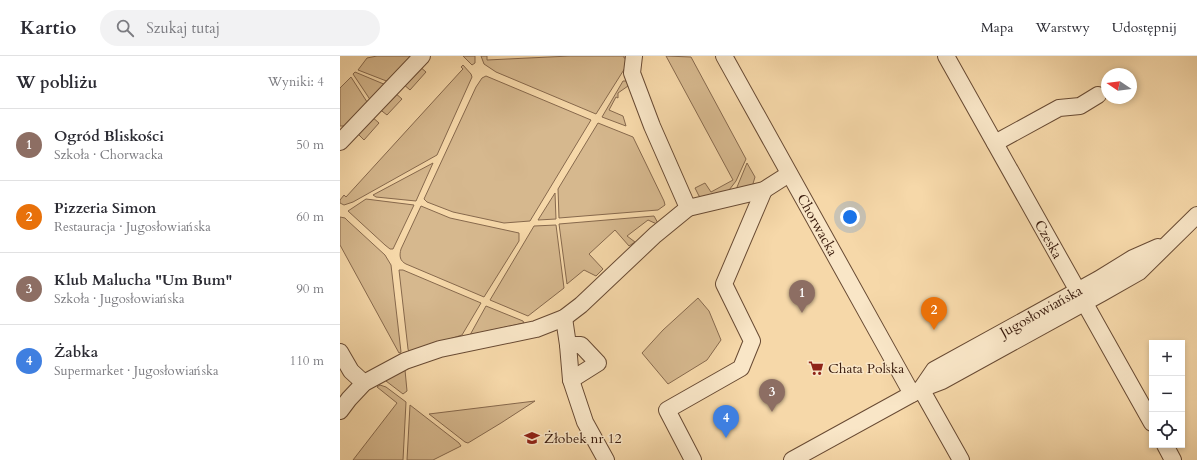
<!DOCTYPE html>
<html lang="pl">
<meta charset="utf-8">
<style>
:root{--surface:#fff;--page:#f2f2f3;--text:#2b2b33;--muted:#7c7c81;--line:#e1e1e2;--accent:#8f2418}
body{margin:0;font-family:Cardo,serif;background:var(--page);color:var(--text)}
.controls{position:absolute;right:12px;bottom:12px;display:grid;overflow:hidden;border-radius:0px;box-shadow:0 2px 6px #0003}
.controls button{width:36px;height:36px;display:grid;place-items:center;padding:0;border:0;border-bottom:1px solid var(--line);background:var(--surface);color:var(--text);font:20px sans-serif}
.compass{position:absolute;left:761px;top:12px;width:36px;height:36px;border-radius:50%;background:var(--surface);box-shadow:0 2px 6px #0003;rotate:283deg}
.you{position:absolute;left:510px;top:161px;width:14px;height:14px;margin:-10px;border:3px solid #fff;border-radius:50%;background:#1a73e8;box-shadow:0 0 0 6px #1a73e833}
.badge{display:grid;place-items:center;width:26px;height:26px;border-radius:50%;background:var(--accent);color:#fff;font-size:13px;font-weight:700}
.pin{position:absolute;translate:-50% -33px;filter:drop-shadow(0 1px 2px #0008)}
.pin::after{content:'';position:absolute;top:21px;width:14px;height:12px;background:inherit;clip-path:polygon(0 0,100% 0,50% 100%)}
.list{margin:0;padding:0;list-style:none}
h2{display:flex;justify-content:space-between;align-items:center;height:52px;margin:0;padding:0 16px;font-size:17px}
h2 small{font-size:13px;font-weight:400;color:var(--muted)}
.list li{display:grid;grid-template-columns:26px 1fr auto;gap:12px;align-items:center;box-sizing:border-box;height:72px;padding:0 16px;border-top:1px solid var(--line)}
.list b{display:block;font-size:15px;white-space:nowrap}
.list p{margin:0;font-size:13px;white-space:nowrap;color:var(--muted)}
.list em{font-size:13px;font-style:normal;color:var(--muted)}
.icon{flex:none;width:22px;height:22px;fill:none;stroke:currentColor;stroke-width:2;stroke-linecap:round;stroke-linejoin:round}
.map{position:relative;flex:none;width:857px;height:404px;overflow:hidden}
header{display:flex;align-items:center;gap:24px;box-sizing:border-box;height:56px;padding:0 20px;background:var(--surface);border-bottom:1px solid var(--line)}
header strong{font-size:19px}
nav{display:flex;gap:22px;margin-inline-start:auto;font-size:14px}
.search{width:280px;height:36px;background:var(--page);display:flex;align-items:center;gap:10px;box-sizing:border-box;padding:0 14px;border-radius:22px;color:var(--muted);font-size:15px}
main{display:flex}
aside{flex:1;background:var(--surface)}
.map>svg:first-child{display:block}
.green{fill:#d6b88e;stroke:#87694d}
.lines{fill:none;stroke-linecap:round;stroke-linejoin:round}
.minor-casing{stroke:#684a33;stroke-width:18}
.minor{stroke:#f9e6c7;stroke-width:16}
.labels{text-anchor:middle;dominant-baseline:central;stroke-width:3;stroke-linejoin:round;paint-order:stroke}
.street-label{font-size:14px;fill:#381a0c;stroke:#f9e6c7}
.poi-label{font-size:14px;fill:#381a0c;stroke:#f9e6c7;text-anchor:start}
</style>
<header>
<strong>Kartio</strong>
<div class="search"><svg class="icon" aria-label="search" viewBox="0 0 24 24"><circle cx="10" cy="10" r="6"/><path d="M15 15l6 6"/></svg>Szukaj tutaj</div>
<nav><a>Mapa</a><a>Warstwy</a><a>Udostępnij</a></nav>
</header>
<main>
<aside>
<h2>W pobliżu<small>Wyniki: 4</small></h2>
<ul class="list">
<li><span class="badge" style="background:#8d6e63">1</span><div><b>Ogród Bliskości</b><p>Szkoła · Chorwacka</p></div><em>50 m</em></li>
<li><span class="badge" style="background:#e8710a">2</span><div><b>Pizzeria Simon</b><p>Restauracja · Jugosłowiańska</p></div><em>60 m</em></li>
<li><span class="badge" style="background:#8d6e63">3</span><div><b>Klub Malucha &quot;Um Bum&quot;</b><p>Szkoła · Jugosłowiańska</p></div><em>90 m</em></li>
<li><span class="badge" style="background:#3f7fe0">4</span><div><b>Żabka</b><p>Supermarket · Jugosłowiańska</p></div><em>110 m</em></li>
</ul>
</aside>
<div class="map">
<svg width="857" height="404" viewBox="0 0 857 404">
<rect width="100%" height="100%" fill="#f6d8a9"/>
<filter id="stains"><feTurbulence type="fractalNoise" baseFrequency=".005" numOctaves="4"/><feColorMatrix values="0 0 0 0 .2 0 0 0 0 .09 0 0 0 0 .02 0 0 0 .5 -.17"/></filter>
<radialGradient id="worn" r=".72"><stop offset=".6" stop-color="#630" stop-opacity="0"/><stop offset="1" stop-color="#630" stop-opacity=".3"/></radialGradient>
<g class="green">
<polygon points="37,0 74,0 49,26 18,14 27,2"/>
<polygon points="123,0 135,0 135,7 132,9"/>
<polygon points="141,0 147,0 147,4 230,0 284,0 284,2 288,2 285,12 256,58 156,16 144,8"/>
<polygon points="326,0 351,1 406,103 396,125 386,138 361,141 359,140 355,132 365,127 371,136 393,124"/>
<polygon points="123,9 131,18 132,21 97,99 13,146 4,149 0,147 0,144 4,139 6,141 121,15 123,13 121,11"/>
<polygon points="79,10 86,16 70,34 62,27"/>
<polygon points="15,16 46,29 31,45 13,18"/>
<polygon points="146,20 251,64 190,165 164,167 113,156 87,146 84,143 136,31 142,22"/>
<polygon points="11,21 29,49 7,70 0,70 0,32"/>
<polygon points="283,25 287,25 288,30 278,37 278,42 276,41 269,54 283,60 286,70 262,61"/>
<polygon points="54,36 62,43 47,59 38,52"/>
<polygon points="31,60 39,67 24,84 16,76"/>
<polygon points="258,67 293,81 324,145 325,149 318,154 219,162 218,133"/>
<polygon points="93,107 76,145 36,141 33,139"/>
<polygon points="407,107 415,121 412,131 395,136"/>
<polygon points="215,137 216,163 198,164"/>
<polygon points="26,143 74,149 53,193 50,193 45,189 8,155"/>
<path d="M81,150L110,162L179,177V185L144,241L66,208C60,205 59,200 61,193Z"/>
<polygon points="314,160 319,169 308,164 287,180 295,186 289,190 275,174 249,198 263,213 256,220 244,214 227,228 219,168"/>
<polygon points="0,161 5,162 8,165 45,199 51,209 61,296 59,297 0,189"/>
<polygon points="216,169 224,232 188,260 150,244 194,170"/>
<polygon points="59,214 63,214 141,247 122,279 69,296 68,293"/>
<polygon points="358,242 369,255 381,284 367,304 328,328 302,297 323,274"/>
<polygon points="146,250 183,265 184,267 130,279"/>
<polygon points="63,313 65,314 67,335 63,338 46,325 46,323"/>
<polygon points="40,329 46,331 66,346 63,404 13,404 57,347 37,331"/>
<polygon points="195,345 161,367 128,387 125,386 89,358"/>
<polygon points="70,349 119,387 121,390 93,404 67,404"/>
</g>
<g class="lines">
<g class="minor-casing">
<g id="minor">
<path id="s1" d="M384,0L572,338"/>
<path id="s2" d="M606,0L812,367"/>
<polyline points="0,86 82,0"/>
<polyline points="655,87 719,52 740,50 758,39"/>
<polyline points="348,152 424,134 449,118"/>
<polyline points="224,262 228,289 231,324 245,366 266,404"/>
<polyline points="228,289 241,289 258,307 231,324"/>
<polyline points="0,296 11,315 24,327"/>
<path id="s3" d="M581,333L594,314L759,223L793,202L818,191"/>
<polyline points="581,333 621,404"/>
<polyline points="0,355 9,343 24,327 65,305 100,293 196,273 224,262 241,249 315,179 348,152 312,70 292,17 294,0"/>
<polyline points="825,389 833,404"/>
<polyline points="353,404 327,354 401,312 412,285 384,228 424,134"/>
<polyline points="452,404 581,333 602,325 762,237 799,216 857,159"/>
</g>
</g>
<use href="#minor" class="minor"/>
</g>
<defs>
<g id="supermarket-bare" transform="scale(1.2)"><path d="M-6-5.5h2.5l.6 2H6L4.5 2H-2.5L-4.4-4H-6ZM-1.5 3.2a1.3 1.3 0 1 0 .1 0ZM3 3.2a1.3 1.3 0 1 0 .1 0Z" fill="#8f2418" stroke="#f9e6c7" stroke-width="2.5" paint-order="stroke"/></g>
<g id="school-bare" transform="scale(1.2)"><path d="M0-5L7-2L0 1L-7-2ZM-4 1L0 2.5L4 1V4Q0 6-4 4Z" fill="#8f2418" stroke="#f9e6c7" stroke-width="2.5" paint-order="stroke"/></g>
</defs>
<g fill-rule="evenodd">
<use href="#supermarket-bare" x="476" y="312"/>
<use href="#school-bare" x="192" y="382"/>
</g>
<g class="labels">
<g class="street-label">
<text stroke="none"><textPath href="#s1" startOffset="193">Chorwacka</textPath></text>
<text stroke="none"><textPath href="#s2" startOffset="210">Czeska</textPath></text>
<text stroke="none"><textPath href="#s3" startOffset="145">Jugosłowiańska</textPath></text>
</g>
<g class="poi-label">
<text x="488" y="312">Chata Polska</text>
<text x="204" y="382">Żłobek nr 12</text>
</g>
</g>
<rect width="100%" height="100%" filter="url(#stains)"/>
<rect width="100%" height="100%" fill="url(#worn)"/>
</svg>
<div class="controls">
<button>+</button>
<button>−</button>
<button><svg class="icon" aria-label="locate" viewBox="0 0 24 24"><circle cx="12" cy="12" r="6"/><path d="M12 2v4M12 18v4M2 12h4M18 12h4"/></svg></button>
</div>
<svg class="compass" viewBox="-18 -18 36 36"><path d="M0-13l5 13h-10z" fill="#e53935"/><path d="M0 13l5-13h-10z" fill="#7c7c81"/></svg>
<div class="you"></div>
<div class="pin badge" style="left:462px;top:257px;background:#8d6e63">1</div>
<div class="pin badge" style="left:594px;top:274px;background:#e8710a">2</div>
<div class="pin badge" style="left:432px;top:356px;background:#8d6e63">3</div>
<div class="pin badge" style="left:386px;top:382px;background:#3f7fe0">4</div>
</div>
</main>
